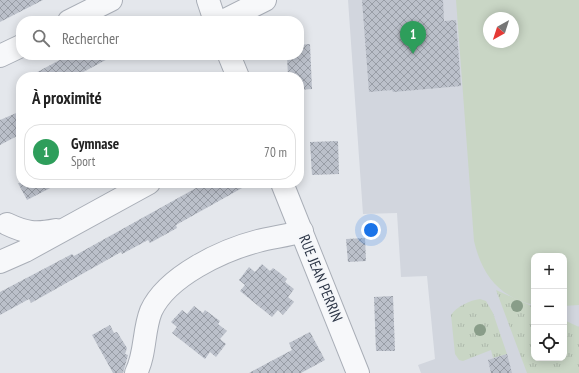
<!DOCTYPE html>
<html lang="fr">
<meta charset="utf-8">
<style>
:root{--surface:#fff;--page:#f6f6f6;--text:#222;--muted:#767676;--line:#e0e0e0;--accent:#7c3aed}
body{margin:0;font-family:"PT Sans Narrow",sans-serif;background:var(--page);color:var(--text)}
.controls{position:absolute;right:12px;bottom:12px;display:grid;overflow:hidden;border-radius:8px;box-shadow:0 2px 10px #0003}
.controls button{width:36px;height:36px;display:grid;place-items:center;padding:0;border:0;border-bottom:1px solid var(--line);background:var(--surface);color:var(--text);font:20px sans-serif}
.compass{position:absolute;left:483px;top:12px;width:36px;height:36px;border-radius:50%;background:var(--surface);box-shadow:0 2px 10px #0003;rotate:219deg}
.you{position:absolute;left:371px;top:230px;width:14px;height:14px;margin:-10px;border:3px solid #fff;border-radius:50%;background:#1a73e8;box-shadow:0 0 0 6px #1a73e833}
.badge{display:grid;place-items:center;width:26px;height:26px;border-radius:50%;background:var(--accent);color:#fff;font-size:13px;font-weight:700}
.pin{position:absolute;translate:-50% -33px;filter:drop-shadow(0 1px 2px #0008)}
.pin::after{content:'';position:absolute;top:21px;width:14px;height:12px;background:inherit;clip-path:polygon(0 0,100% 0,50% 100%)}
.list{margin:0;padding:0;list-style:none}
h2{display:flex;justify-content:space-between;align-items:center;height:52px;margin:0;padding:0 16px;font-size:17px}
h2 small{font-size:13px;font-weight:400;color:var(--muted)}
.list li{display:grid;grid-template-columns:26px 1fr auto;gap:12px;align-items:center;box-sizing:border-box;height:56px;margin:0 8px 8px;padding:0 8px;border:1px solid var(--line);border-radius:16px}
.list b{display:block;font-size:15px;white-space:nowrap}
.list p{margin:0;font-size:13px;white-space:nowrap;color:var(--muted)}
.list em{font-size:13px;font-style:normal;color:var(--muted)}
.icon{flex:none;width:22px;height:22px;fill:none;stroke:currentColor;stroke-width:2;stroke-linecap:round;stroke-linejoin:round}
.map{position:relative;flex:none;width:579px;height:373px;overflow:hidden}
.search{position:absolute;background:var(--surface);box-shadow:0 2px 10px #0003;left:16px;top:16px;width:288px;height:44px;display:flex;align-items:center;gap:10px;box-sizing:border-box;padding:0 14px;border-radius:16px;color:var(--muted);font-size:15px}
.panel{position:absolute;background:var(--surface);box-shadow:0 2px 10px #0003;left:16px;top:72px;width:288px;height:116px;border-radius:16px}
.map>svg:first-child{display:block}
.built{fill:#d2d6de;fill-rule:evenodd}
.grass{fill:url(#grass-tufts)}
.green{fill:#c9d6c5;fill-rule:evenodd}
.building{fill:url(#building-cross-hatch)}
.lines{fill:none;stroke-linecap:round;stroke-linejoin:round}
.minor-casing{stroke:#a9aeb7;stroke-width:24}
.minor{stroke:#f7f8fa;stroke-width:22}
.tree{fill:#899d89}
.labels{text-anchor:middle;dominant-baseline:central;stroke-width:3.5;stroke-linejoin:round;paint-order:stroke}
.street-label{font-size:15px;fill:#2b3445;stroke:#f4f6f9}
</style>
<div class="map">
<svg width="579" height="373" viewBox="0 0 579 373">
<defs>
<pattern id="grass-tufts" width="24" height="20" patternUnits="userSpaceOnUse"><rect width="24" height="20" fill="#c9d6c5"/><path d="M3 7l-1-3M5 7V3M7 7l1-3M15 17l-1-3M17 17v-4M19 17l1-3" fill="none" stroke="#adb8ab"/></pattern>
<pattern id="building-cross-hatch" width="8" height="8" patternUnits="userSpaceOnUse"><rect width="8" height="8" fill="#bbc0ca"/><path d="M0 0l8 8M0 8l8-8" fill="none" stroke="#989da6"/></pattern>
</defs>
<rect width="100%" height="100%" fill="#e4e7ec"/>
<path class="built" d="M348,0H579V373H421L418,365L435,359L427,276L401,277L397,213L363,214ZM489,18H513V42H489ZM534,256H564V358H534Z"/>
<g class="grass">
<polygon points="496,290 534,307 534,358 564,358 564,320 579,327 579,373 527,373"/>
<path d="M480,299L486,301L493,313L507,354L493,358L491,350L463,361L459,360L455,354L451,315C456,307 470,300 480,299Z"/>
</g>
<path class="green" d="M456,0H579V305L564,306V256H534V305C499,297 482,275 474,241ZM489,18H513V42H489Z"/>
<g class="building">
<polygon points="0,0 43,0 0,22"/>
<polygon points="362,0 443,0 444,21 456,20 461,86 393,92 392,90 369,92"/>
<polygon points="310,44 312,89 299,90 299,77 288,77 287,55 299,55 299,45"/>
<polygon points="69,55 115,55 74,77 28,77"/>
<polygon points="21,111 21,134 0,145 0,120"/>
<polygon points="338,141 339,174 312,175 310,142"/>
<polygon points="18,183 60,183 27,200"/>
<polygon points="205,183 251,183 176,225 177,228 150,243 148,240 122,254 121,252 31,303 29,299 0,315 0,292 72,254 74,256"/>
<polygon points="365,238 366,261 348,262 346,239"/>
<polygon points="262,264 270,271 273,268 280,273 287,279 285,282 294,289 288,297 294,302 283,315 278,310 272,317 240,291 245,285 239,280 249,267 255,272"/>
<polygon points="393,296 395,351 376,351 374,297"/>
<polygon points="194,306 203,313 205,310 220,321 218,324 227,331 220,339 226,344 216,357 210,352 205,359 172,333 177,327 171,322 182,310 187,314"/>
<polygon points="110,325 114,333 117,332 127,348 125,354 128,355 123,373 113,373 92,335"/>
<polygon points="310,332 325,360 301,373 249,373 292,350 289,343"/>
<polygon points="507,354 512,373 491,373 488,360"/>
</g>
<g class="lines">
<g class="minor-casing">
<g id="minor">
<polyline points="208,0 215,21"/>
<polyline points="69,21 111,0"/>
<polyline points="223,21 265,0"/>
<polyline points="229,55 238,77"/>
<polyline points="0,56 21,46"/>
<polyline points="282,183 358,373"/>
<path d="M7,224C26,233 35,234 56,230"/>
<polyline points="0,262 25,251 149,183"/>
<path d="M136,373C146,353 143,331 151,311C167,276 223,250 258,241C273,237 288,236 302,231"/>
</g>
</g>
<use href="#minor" class="minor"/>
</g>
<g class="tree">
<circle cx="517" cy="306" r="6"/>
<circle cx="480" cy="330" r="6"/>
</g>
<g class="labels">
<g class="street-label">
<text transform="translate(321 278) rotate(68)">RUE JEAN PERRIN</text>
</g>
</g>
</svg>
<div class="controls">
<button>+</button>
<button>−</button>
<button><svg class="icon" aria-label="locate" viewBox="0 0 24 24"><circle cx="12" cy="12" r="6"/><path d="M12 2v4M12 18v4M2 12h4M18 12h4"/></svg></button>
</div>
<svg class="compass" viewBox="-18 -18 36 36"><path d="M0-13l5 13h-10z" fill="#e53935"/><path d="M0 13l5-13h-10z" fill="#767676"/></svg>
<div class="you"></div>
<div class="pin badge" style="left:413px;top:54px;background:#2e9e5b">1</div>
<div class="search"><svg class="icon" aria-label="search" viewBox="0 0 24 24"><circle cx="10" cy="10" r="6"/><path d="M15 15l6 6"/></svg>Rechercher</div>
<section class="panel">
<h2>À proximité<small></small></h2>
<ul class="list">
<li><span class="badge" style="background:#2e9e5b">1</span><div><b>Gymnase</b><p>Sport</p></div><em>70 m</em></li>
</ul>
</section>
</div>
